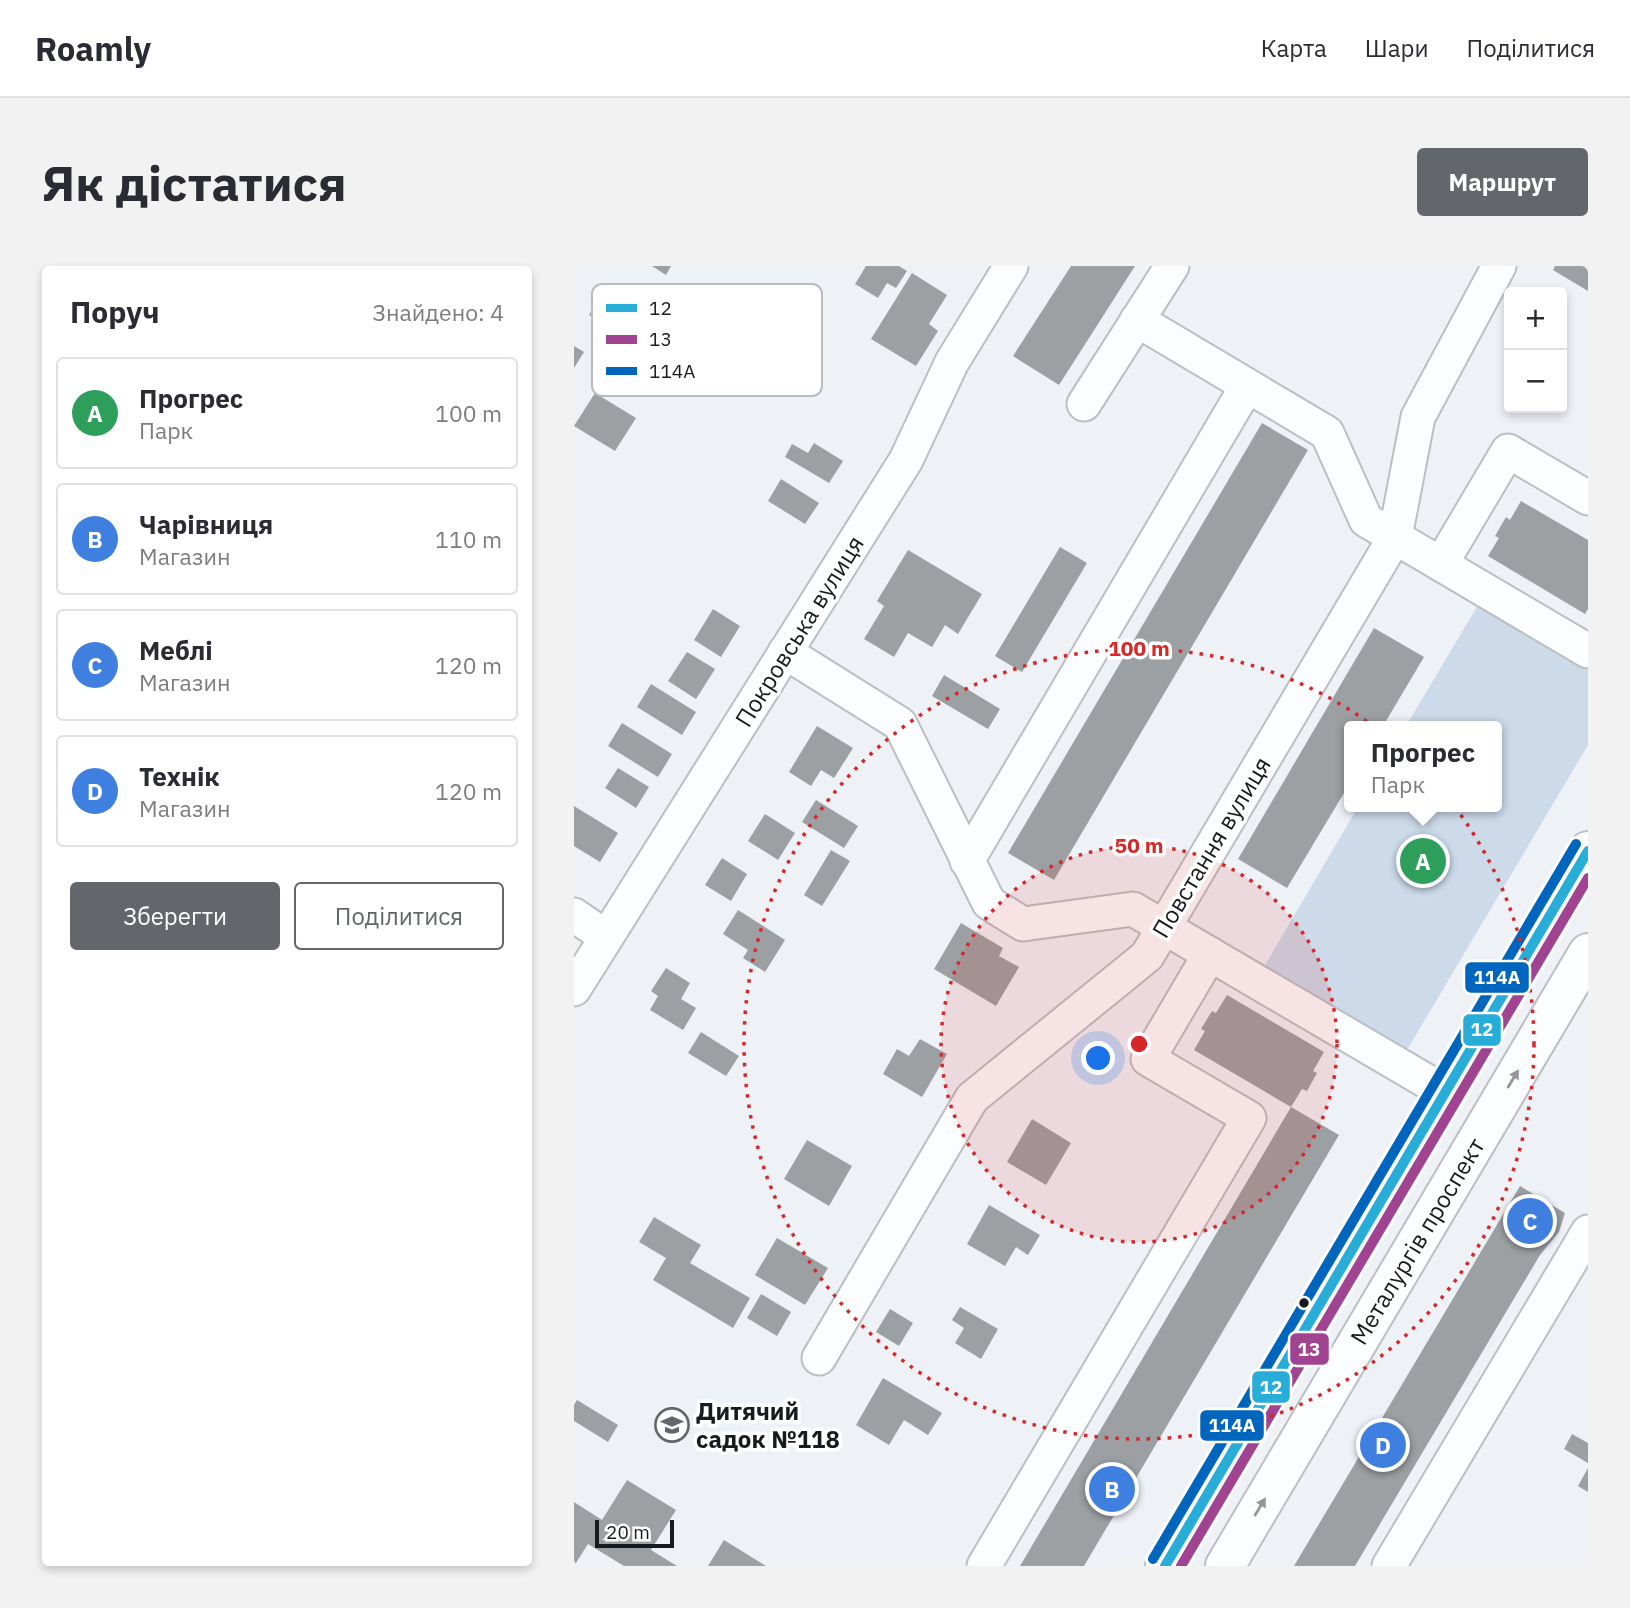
<!DOCTYPE html>
<html lang="uk">
<meta charset="utf-8">
<style>
:root{--surface:#fff;--page:#f2f2f3;--text:#2b2b33;--muted:#7c7c81;--line:#e1e1e2;--accent:#63666a}
body{margin:0;font-family:"IBM Plex Sans",sans-serif;background:var(--page);color:var(--text)}
.controls{position:absolute;right:21px;top:21px;display:grid;overflow:hidden;border-radius:7px;box-shadow:0 4px 10px #0003}
.controls button{width:63px;height:63px;display:grid;place-items:center;padding:0;border:0;border-bottom:2px solid var(--line);background:var(--surface);color:var(--text);font:35px sans-serif}
.scale{position:absolute;left:21px;bottom:18px;width:79px;box-sizing:border-box;padding-left:7px;border:4px solid #181b1e;border-top:0;font-size:19px;line-height:24px;white-space:nowrap;color:#181b1e;-webkit-text-stroke:5px #fff;paint-order:stroke}
.you{position:absolute;left:525px;top:793px;width:24px;height:24px;margin:-18px;border:5px solid #fff;border-radius:50%;background:#1a73e8;box-shadow:0 0 0 10px #1a73e833}
.badge{display:grid;place-items:center;width:46px;height:46px;border-radius:50%;background:var(--accent);color:#fff;font-size:23px;font-weight:700}
.pin{position:absolute;translate:-50% -50%;border:4px solid #fff;box-shadow:0 2px 7px #0006}
.popup{position:absolute;left:770px;top:455px;width:158px;height:91px;box-sizing:border-box;display:grid;place-content:center;border-radius:7px;background:var(--surface);filter:drop-shadow(0 2px 5px #0005);font-size:23px;white-space:nowrap;color:var(--muted)}
.popup b{font-size:26px;color:var(--text)}
.popup::after{content:'';position:absolute;left:50%;top:100%;margin-left:-14px;border:14px solid transparent;border-top-color:var(--surface)}
.list{margin:0;padding:0;list-style:none}
h2{display:flex;justify-content:space-between;align-items:center;height:91px;margin:0;padding:0 28px;font-size:30px}
h2 small{font-size:23px;font-weight:400;color:var(--muted)}
.list li{display:grid;grid-template-columns:46px 1fr auto;gap:21px;align-items:center;box-sizing:border-box;height:112px;margin:0 14px 14px;padding:0 14px;border:2px solid var(--line);border-radius:7px}
.list b{display:block;font-size:26px;white-space:nowrap}
.list p{margin:0;font-size:23px;white-space:nowrap;color:var(--muted)}
.list em{font-size:23px;font-style:normal;color:var(--muted)}
.actions{display:flex;gap:14px;padding:21px 28px}
.actions a{flex:1;padding:16px 0;border:2px solid var(--accent);border-radius:7px;text-align:center;font-size:24px;color:var(--accent)}
.actions .main{background:var(--accent);color:#fff}
.map{position:relative;flex:none;width:1014px;height:1300px;overflow:hidden;border-radius:7px}
header{display:flex;align-items:center;gap:42px;box-sizing:border-box;height:98px;padding:0 35px;background:var(--surface);border-bottom:2px solid var(--line)}
header strong{font-size:33px}
nav{display:flex;gap:38px;margin-inline-start:auto;font-size:24px}
.intro{display:flex;align-items:center;justify-content:space-between;box-sizing:border-box;height:168px;padding:0 42px}
h1{margin:0;font-size:49px}
.button{padding:18px 32px;border-radius:7px;background:var(--accent);color:#fff;font-size:24px;font-weight:700}
main{display:flex;gap:42px;padding:0 42px}
aside{flex:1;background:var(--surface);border-radius:7px;box-shadow:0 4px 10px #0003}
.map>svg:first-child{display:block}
.green{fill:#ccdaea}
.building{fill:#9da0a3}
.lines{fill:none;stroke-linecap:round;stroke-linejoin:round}
.minor-casing{stroke:#bbbfc2;stroke-width:37}
.major-casing{stroke:#bbbfc2;stroke-width:42}
.minor{stroke:#fcfdfe;stroke-width:33}
.major{stroke:#fcfdfe;stroke-width:38}
.bus-1-casing{stroke:#fff;stroke-width:16}
.bus-2-casing{stroke:#fff;stroke-width:16}
.bus-3-casing{stroke:#fff;stroke-width:16}
.bus-1{stroke:#28add8;stroke-width:10}
.bus-2{stroke:#a04491;stroke-width:10}
.bus-3{stroke:#0065bd;stroke-width:10}
.oneway{fill:#959799}
.ring{fill:none;stroke:#d62828;stroke-width:3.5;stroke-dasharray:3.5 7}
.bus-dot{fill:#181b1e;stroke:#fff;stroke-width:2.5}
.labels{text-anchor:middle;dominant-baseline:central;stroke-width:7;stroke-linejoin:round;paint-order:stroke}
.street-label{font-size:24px;fill:#181b1e;stroke:#fff}
.poi-label{font-size:24px;font-weight:bold;fill:#181b1e;stroke:#fff;text-anchor:start}
.key{fill:#fff;stroke:#babbbc;stroke-width:2}
.key-label{font-size:19px;fill:#181b1e}
.centre{fill:#d62828;stroke:#fff;stroke-width:3.5}
.ring-label{font-size:21px;text-anchor:middle;font-weight:bold;fill:#d62828;stroke:#fff;stroke-width:7;stroke-linejoin:round;paint-order:stroke}
.line-badge{stroke:#fff;stroke-width:2.5}
.badge-label{font-size:19px;text-anchor:middle;font-weight:bold;fill:#fff}
</style>
<header>
<strong>Roamly</strong>
<nav><a>Карта</a><a>Шари</a><a>Поділитися</a></nav>
</header>
<div class="intro"><h1>Як дістатися</h1><a class="button">Маршрут</a></div>
<main>
<aside>
<h2>Поруч<small>Знайдено: 4</small></h2>
<ul class="list">
<li><span class="badge" style="background:#2e9e5b">A</span><div><b>Прогрес</b><p>Парк</p></div><em>100 m</em></li>
<li><span class="badge" style="background:#3f7fe0">B</span><div><b>Чарівниця</b><p>Магазин</p></div><em>110 m</em></li>
<li><span class="badge" style="background:#3f7fe0">C</span><div><b>Меблі</b><p>Магазин</p></div><em>120 m</em></li>
<li><span class="badge" style="background:#3f7fe0">D</span><div><b>Технік</b><p>Магазин</p></div><em>120 m</em></li>
</ul>
<div class="actions"><a class="main">Зберегти</a><a>Поділитися</a></div>
</aside>
<div class="map">
<svg width="1014" height="1300" viewBox="0 0 1014 1300">
<rect width="100%" height="100%" fill="#eef2f7"/>
<polygon class="green" points="910,329 1014,391 1014,479 827,794 684,711 784,541 922,541 922,460 832,460"/>
<g class="building">
<polygon points="78,0 97,0 92,9"/>
<polygon points="292,0 325,0 333,5 322,22 313,17 304,32 281,18"/>
<polygon points="497,0 561,0 485,119 439,90"/>
<polygon points="981,0 1014,0 1014,25 979,4"/>
<polygon points="338,7 373,29 355,58 364,65 342,100 297,73"/>
<polygon points="27,29 80,62 68,81 15,49"/>
<polygon points="0,80 10,86 0,102"/>
<polygon points="21,127 62,152 41,185 0,160"/>
<polygon points="688,157 734,184 480,614 434,587"/>
<polygon points="240,177 269,195 255,217 211,191 218,178 234,187"/>
<polygon points="207,213 245,237 231,258 194,235"/>
<polygon points="947,235 1014,274 1014,343 1011,348 914,290 925,272 921,270 932,251 936,254"/>
<polygon points="486,281 513,297 448,406 421,390"/>
<polygon points="334,284 408,328 384,368 371,359 358,381 334,367 320,391 290,373 310,340 303,335"/>
<polygon points="139,343 166,360 147,391 120,374"/>
<polygon points="800,362 850,391 809,460 776,460 776,517 713,622 664,593"/>
<polygon points="113,386 141,403 122,433 94,415"/>
<polygon points="370,409 426,443 414,463 358,430"/>
<polygon points="77,418 122,446 108,469 63,441"/>
<polygon points="48,457 98,488 84,511 34,480"/>
<polygon points="243,460 279,482 260,512 247,504 237,520 215,506"/>
<polygon points="44,502 75,521 62,542 31,522"/>
<polygon points="242,534 284,560 270,582 228,556"/>
<polygon points="0,540 44,567 26,596 0,580"/>
<polygon points="191,548 221,567 204,594 174,575"/>
<polygon points="257,584 276,595 248,640 230,629"/>
<polygon points="148,592 173,608 157,635 131,619"/>
<polygon points="164,644 211,674 191,706 169,692 174,684 149,668"/>
<polygon points="387,657 429,682 425,690 445,701 422,740 360,703"/>
<polygon points="92,702 116,717 107,733 122,742 109,764 76,744 84,730 77,725"/>
<polygon points="653,729 750,786 739,805 743,807 733,825 728,823 717,841 765,869 510,1300 446,1300 717,841 620,784 631,765 627,763 638,745 642,747"/>
<polygon points="127,766 165,790 152,810 114,787"/>
<polygon points="346,773 373,788 348,831 309,808 323,783 335,790"/>
<polygon points="458,853 497,877 472,919 433,896"/>
<polygon points="233,874 278,900 255,940 210,913"/>
<polygon points="946,920 991,947 985,966 966,989 781,1300 720,1300"/>
<polygon points="415,939 466,969 454,989 442,981 431,1000 393,978"/>
<polygon points="80,951 127,979 116,997 176,1032 159,1062 79,1014 92,992 65,976"/>
<polygon points="203,972 254,1002 231,1039 181,1009"/>
<polygon points="187,1028 217,1046 203,1070 173,1052"/>
<polygon points="386,1041 424,1063 407,1093 381,1077 390,1062 378,1054"/>
<polygon points="316,1043 339,1057 325,1080 302,1066"/>
<polygon points="309,1112 368,1147 354,1169 330,1154 315,1179 282,1159"/>
<polygon points="3,1134 44,1159 34,1176 0,1155 0,1139"/>
<polygon points="998,1168 1014,1177 1014,1197 990,1183"/>
<polygon points="1014,1202 1014,1226 1004,1220"/>
<polygon points="53,1214 102,1244 77,1284 103,1300 50,1300 14,1278 0,1300 0,1236 28,1254"/>
<polygon points="150,1274 192,1300 134,1300"/>
</g>
<g class="lines">
<g class="minor-casing">
<g id="minor">
<polyline points="563,54 753,167 792,254 1014,385"/>
<polyline points="510,138 598,0"/>
<polyline points="867,298 934,185 1014,232"/>
<polyline points="211,386 326,458 415,637 449,658 559,643 871,826"/>
<polyline points="393,595 673,120"/>
<polyline points="0,649 32,671"/>
<polyline points="0,723 332,194 378,96 437,0"/>
<polyline points="245,1092 398,832 573,690 821,271 844,151 925,0"/>
<polyline points="410,1300 675,852 574,793 636,688"/>
<polyline points="815,1300 1014,966"/>
</g>
</g>
<g class="major-casing">
<g id="major">
<polyline points="591,1300 1014,585"/>
<polyline points="651,1300 1014,687"/>
</g>
</g>
<use href="#minor" class="minor"/>
<use href="#major" class="major"/>
<g class="bus-1-casing">
<polyline id="bus-1" points="591,1300 1014,585"/>
</g>
<g class="bus-2-casing">
<polyline id="bus-2" points="607,1300 1014,612"/>
</g>
<g class="bus-3-casing">
<polyline id="bus-3" points="579,1293 1002,578"/>
</g>
<use href="#bus-1" class="bus-1"/>
<use href="#bus-2" class="bus-2"/>
<use href="#bus-3" class="bus-3"/>
</g>
<defs><path id="oneway-solid" d="M-6-.8H1V-3.2L6.5 0L1 3.2V.8H-6Z" transform="scale(1.75)"/></defs>
<g class="oneway">
<use href="#oneway-solid" transform="translate(939 813) rotate(-59)"/>
<use href="#oneway-solid" transform="translate(686 1241) rotate(-59)"/>
</g>
<circle cx="565" cy="778" r="198" fill="#d62828" fill-opacity=".12"/>
<g class="ring">
<circle cx="565" cy="778" r="198"/>
<circle cx="565" cy="778" r="395"/>
</g>
<defs>
<g id="school-ring" transform="scale(1.75)"><circle r="9.5" fill="#fff" stroke="#63666a" stroke-width="1.5"/><path d="M0-5L7-2L0 1L-7-2ZM-4 1L0 2.5L4 1V4Q0 6-4 4Z" fill="#63666a"/></g>
</defs>
<g fill-rule="evenodd">
<use href="#school-ring" x="98" y="1159"/>
</g>
<circle class="bus-dot" cx="730" cy="1037" r="6"/>
<g class="labels">
<g class="street-label">
<text transform="translate(225 365) rotate(-58)">Покровська вулиця</text>
<text transform="translate(637 581) rotate(-59)">Повстання вулиця</text>
<text transform="translate(843 975) rotate(-59)">Металургів проспект</text>
</g>
<g class="poi-label">
<text x="122" y="1145">Дитячий<tspan x="122" dy="28">садок №118</tspan></text>
</g>
</g>
<rect x="18" y="18" width="230" height="112" rx="10" class="key"/>
<rect x="32" y="38" width="31" height="8" fill="#28add8"/>
<rect x="32" y="69" width="31" height="9" fill="#a04491"/>
<rect x="32" y="101" width="31" height="8" fill="#0065bd"/>
<g class="key-label">
<text x="75" y="49">12</text>
<text x="75" y="80">13</text>
<text x="75" y="112">114А</text>
</g>
<circle cx="565" cy="778" r="10" class="centre"/>
<g class="ring-label">
<text x="565" y="390">100 m</text>
<text x="565" y="587">50 m</text>
</g>
<g class="line-badge">
<rect x="890" y="695" width="66" height="33" rx="7" fill="#0065bd"/>
<rect x="888" y="747" width="40" height="34" rx="7" fill="#28add8"/>
<rect x="715" y="1066" width="41" height="34" rx="7" fill="#a04491"/>
<rect x="677" y="1104" width="40" height="34" rx="7" fill="#28add8"/>
<rect x="625" y="1143" width="66" height="33" rx="7" fill="#0065bd"/>
</g>
<g class="badge-label">
<text x="923" y="718">114А</text>
<text x="908" y="770">12</text>
<text x="735" y="1090">13</text>
<text x="697" y="1128">12</text>
<text x="658" y="1166">114А</text>
</g>
</svg>
<div class="controls">
<button>+</button>
<button>−</button>
</div>
<div class="scale">20 m</div>
<div class="you"></div>
<div class="pin badge" style="left:849px;top:595px;background:#2e9e5b">A</div>
<div class="popup"><b>Прогрес</b>Парк</div>
<div class="pin badge" style="left:538px;top:1223px;background:#3f7fe0">B</div>
<div class="pin badge" style="left:956px;top:955px;background:#3f7fe0">C</div>
<div class="pin badge" style="left:809px;top:1179px;background:#3f7fe0">D</div>
</div>
</main>
